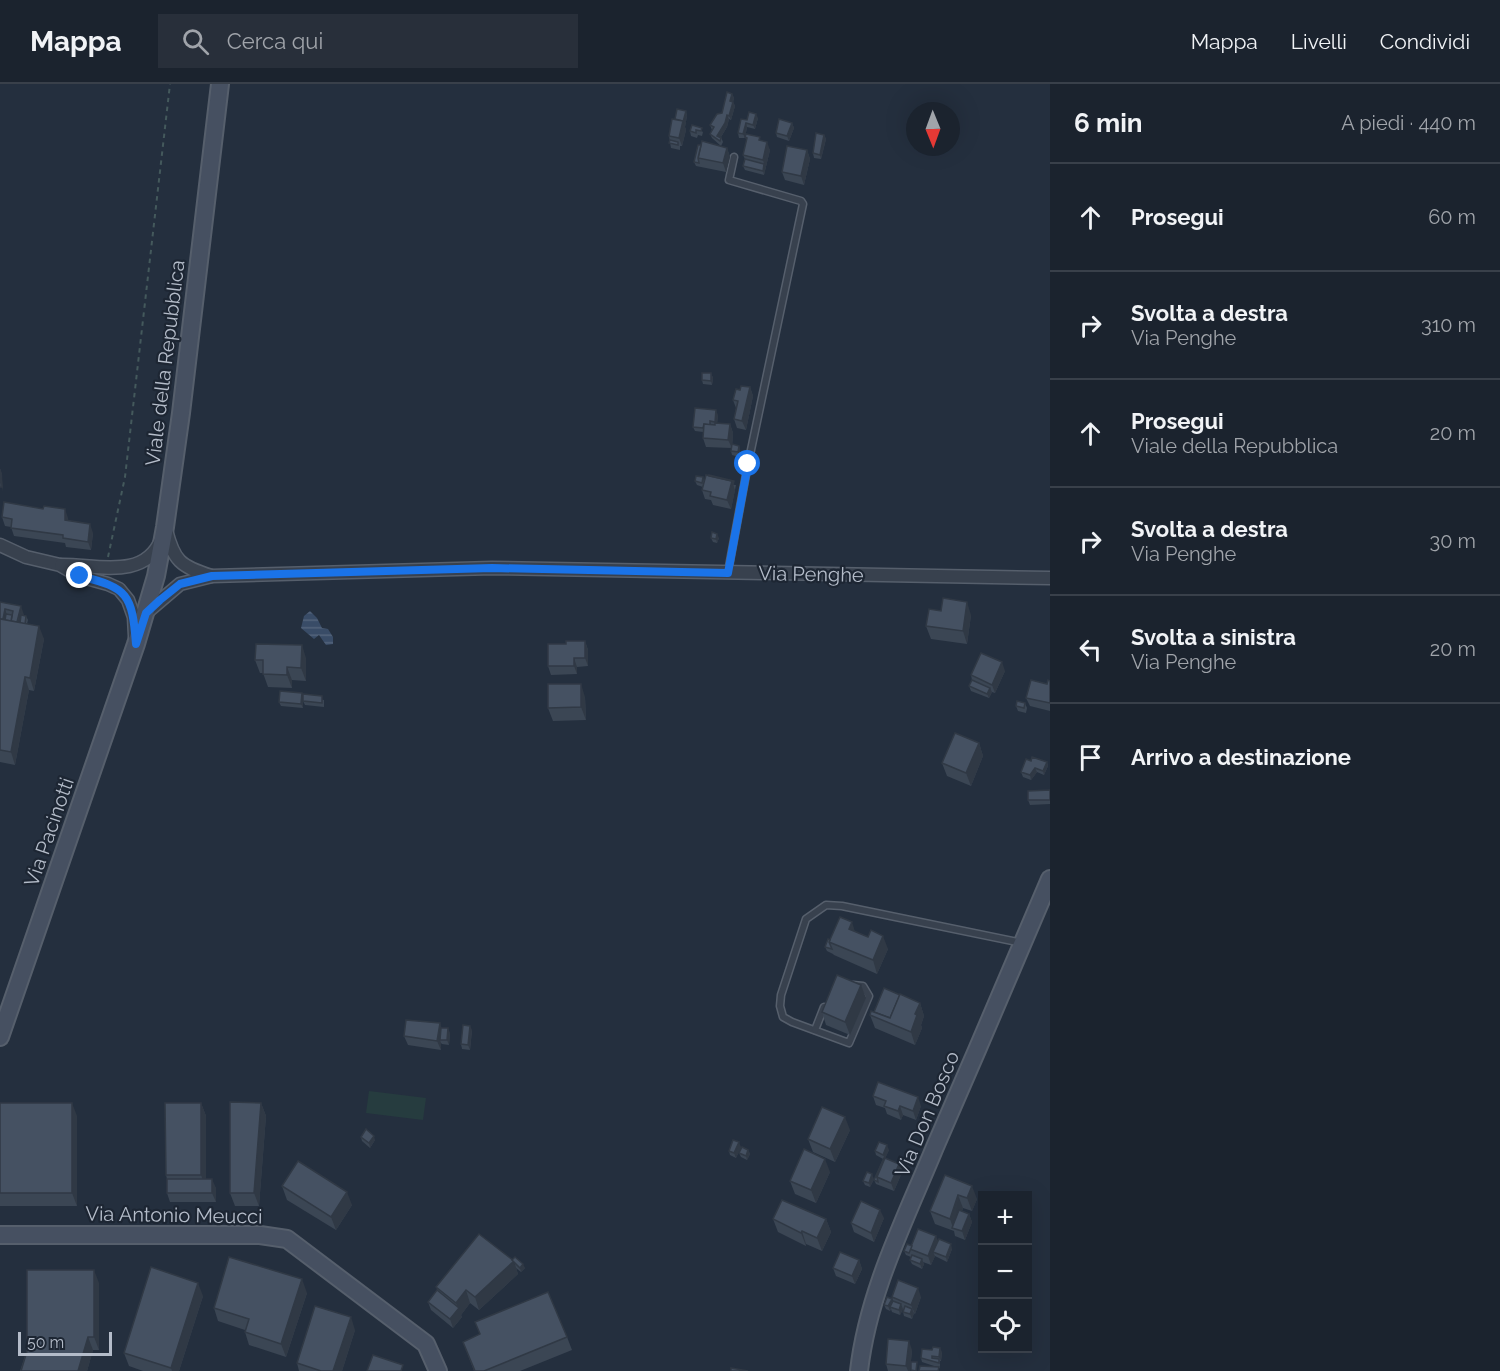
<!DOCTYPE html>
<html lang="it">
<meta charset="utf-8">
<style>
:root{--surface:#1b232e;--page:#282f3a;--text:#f1f3f6;--muted:#a0a4aa;--line:#39404a}
body{margin:0;font-family:Raleway,sans-serif;background:var(--page);color:var(--text)}
.controls{position:absolute;right:18px;bottom:18px;display:grid;overflow:hidden;border-radius:0px;box-shadow:0 6px 24px #0002}
.controls button{width:54px;height:54px;display:grid;place-items:center;padding:0;border:0;border-bottom:2px solid var(--line);background:var(--surface);color:var(--text);font:30px sans-serif}
.compass{position:absolute;left:906px;top:18px;width:54px;height:54px;border-radius:50%;background:var(--surface);box-shadow:0 6px 24px #0002;rotate:179deg}
.scale{position:absolute;left:18px;bottom:15px;width:94px;box-sizing:border-box;padding-left:6px;border:3px solid #b4bcc9;border-top:0;font-size:16px;line-height:21px;white-space:nowrap;color:#b4bcc9;-webkit-text-stroke:4px #1d2633;paint-order:stroke}
.stop{position:absolute;width:18px;height:18px;margin:-14px;border:4px solid #1a73e8;border-radius:50%;background:#fff}
.stop.end{background:#1a73e8;border-color:#fff;box-shadow:0 2px 6px #0008}
.list{margin:0;padding:0;list-style:none}
h2{display:flex;justify-content:space-between;align-items:center;height:78px;margin:0;padding:0 24px;font-size:26px}
h2 small{font-size:20px;font-weight:400;color:var(--muted)}
.list li{display:grid;grid-template-columns:39px 1fr auto;gap:18px;align-items:center;box-sizing:border-box;height:108px;padding:0 24px;border-top:2px solid var(--line)}
.list b{display:block;font-size:22px;white-space:nowrap}
.list p{margin:0;font-size:20px;white-space:nowrap;color:var(--muted)}
.list em{font-size:20px;font-style:normal;color:var(--muted)}
.icon{flex:none;width:33px;height:33px;fill:none;stroke:currentColor;stroke-width:2;stroke-linecap:round;stroke-linejoin:round}
.map{position:relative;flex:none;width:1050px;height:1287px;overflow:hidden}
header{display:flex;align-items:center;gap:36px;box-sizing:border-box;height:84px;padding:0 30px;background:var(--surface);border-bottom:2px solid var(--line)}
header strong{font-size:28px}
nav{display:flex;gap:33px;margin-inline-start:auto;font-size:21px}
.search{width:420px;height:54px;background:var(--page);display:flex;align-items:center;gap:15px;box-sizing:border-box;padding:0 21px;border-radius:0px;color:var(--muted);font-size:22px}
main{display:flex}
aside{flex:1;background:var(--surface)}
.map>svg:first-child{display:block}
.pitch{fill:#263c3f}
.water{fill:url(#water-rules)}
.lines{fill:none;stroke-linecap:round;stroke-linejoin:round}
.lane-casing{stroke:#565f6c;stroke-width:9}
.street-casing{stroke:#565f6c;stroke-width:15}
.secondary-casing{stroke:#565f6c;stroke-width:20}
.path{stroke:#44595c;stroke-width:2;stroke-dasharray:4.5 4.5;stroke-linecap:butt}
.lane{stroke:#38414e;stroke-width:6}
.street{stroke:#38414e;stroke-width:12}
.secondary{stroke:#465061;stroke-width:16}
.wall{fill:#3b4654}
.shaded-wall{fill:#303945}
.building{fill:#455162;stroke:#303945;stroke-width:1.5}
.route{stroke:#1a73e8;stroke-width:8}
.labels{text-anchor:middle;dominant-baseline:central;stroke-width:4.5;stroke-linejoin:round;paint-order:stroke}
.street-label{font-size:20px;fill:#b4bcc9;stroke:#1d2633}
</style>
<header>
<strong>Mappa</strong>
<div class="search"><svg class="icon" aria-label="search" viewBox="0 0 24 24"><circle cx="10" cy="10" r="6"/><path d="M15 15l6 6"/></svg>Cerca qui</div>
<nav><a>Mappa</a><a>Livelli</a><a>Condividi</a></nav>
</header>
<main>
<div class="map">
<svg width="1050" height="1287" viewBox="0 0 1050 1287">
<defs>
<pattern id="water-rules" width="6" height="5" patternUnits="userSpaceOnUse" patternTransform="scale(1.5)"><rect width="6" height="5" fill="#394c67"/><path d="M0 2.5h6" fill="none" stroke="#53647b"/></pattern>
</defs>
<rect width="100%" height="100%" fill="#242f3e"/>
<polygon class="pitch" points="369,1007 426,1014 423,1036 366,1029"/>
<polygon class="water" points="310,527 317,534 322,544 328,545 333,553 333,560 326,561 319,551 314,555 301,544 304,532"/>
<g class="lines">
<g class="lane-casing">
<g id="lane">
<polyline points="728,488 748,380 803,120 801,117 729,96 734,73"/>
<polyline points="853,901 863,902 869,912 849,959 792,938 783,933 780,922 781,911 806,835 826,821 842,822 1022,859"/>
<polyline points="815,946 824,923"/>
</g>
</g>
<g class="street-casing">
<g id="street">
<path d="M166,446C174,477 180,482 211,492"/>
<polyline points="0,461 26,473 60,481 79,492 108,500 119,505 128,516 134,533 135,552"/>
<path d="M61,481C94,480 144,497 161,456"/>
<polyline points="146,529 180,500 212,492 492,484 1050,494"/>
</g>
</g>
<g class="secondary-casing">
<g id="secondary">
<polyline points="0,953 136,560 156,492 165,443 181,329 220,0"/>
<polyline points="0,1151 260,1151 287,1155 426,1260 438,1287"/>
<path d="M859,1287C868,1208 905,1136 935,1063C974,974 1012,884 1050,795"/>
</g>
</g>
<polyline class="path" points="108,473 125,393 170,0"/>
<use href="#lane" class="lane"/>
<use href="#street" class="street"/>
<use href="#secondary" class="secondary"/>
</g>
<g class="wall">
<polygon points="732,10 734,14 733,18 735,22 731,36 729,35 727,43 721,53 723,58 721,62 712,54 710,50 712,46 710,41 722,29"/>
<polygon points="686,27 687,32 685,43 686,46 682,62 680,62 680,66 671,64 669,52 675,35"/>
<polygon points="758,34 755,45 747,43 745,54 739,54 738,49 747,36"/>
<polygon points="792,39 794,44 789,57 777,53 776,49"/>
<polygon points="692,41 703,48 702,52 698,51 697,54 691,52 690,47"/>
<polygon points="824,51 826,55 821,75 814,74 813,69"/>
<polygon points="745,53 761,56 770,66 764,91 745,86 743,82 745,75 743,71 747,57"/>
<polygon points="701,61 727,64 730,73 726,88 696,82 694,78"/>
<polygon points="807,66 810,75 804,101 785,96 782,88"/>
<polygon points="711,289 713,294 712,301 703,300 702,296"/>
<polygon points="750,303 753,312 746,346 737,344 734,335 736,324 733,316 740,306"/>
<polygon points="718,331 717,339 730,340 733,349 732,363 739,362 740,366 739,373 732,371 731,367 731,364 706,363 703,354 703,348 695,347 693,343"/>
<polygon points="703,393 704,398 736,401 731,425 713,421 711,416 705,415 702,406 703,403 697,401 695,397"/>
<polygon points="2,433 68,434 68,437 93,449 91,466 66,463 65,459 14,452 11,443 5,442"/>
<polygon points="711,454 719,454 717,459 713,458"/>
<polygon points="0,518 26,532 28,536 27,540 44,555 34,607 29,606 15,681 0,678"/>
<polygon points="971,531 967,560 931,555 926,542"/>
<polygon points="585,557 588,566 588,582 577,583 577,590 551,591 548,582 566,560"/>
<polygon points="306,574 306,597 292,596 292,604 268,603 263,589 260,589 255,576"/>
<polygon points="1005,587 995,609 992,608 989,614 971,607 969,602 972,596 971,591"/>
<polygon points="1050,597 1050,627 1030,622 1026,614"/>
<polygon points="302,609 303,612 324,616 324,623 305,621 303,617 303,624 281,622 279,618"/>
<polygon points="585,613 586,636 553,637 548,624"/>
<polygon points="1025,619 1027,624 1026,629 1018,627 1016,622"/>
<polygon points="979,659 983,672 971,702 947,692 942,679"/>
<polygon points="1031,677 1047,678 1048,682 1044,691 1037,688 1031,696 1023,693 1021,688"/>
<polygon points="1050,706 1050,720 1030,721 1028,716"/>
<polygon points="855,848 888,865 877,890 834,871 833,870 827,867 825,863 830,856"/>
<polygon points="866,914 850,951 826,941 822,928"/>
<polygon points="920,919 924,932 921,941 922,944 915,961 875,944 870,931 874,928"/>
<polygon points="440,939 441,944 450,949 449,961 442,960 441,959 441,966 408,961 404,952"/>
<polygon points="472,946 470,966 462,965 461,960"/>
<polygon points="873,1012 921,1022 916,1036 903,1031 901,1036 887,1030 885,1024 876,1021"/>
<polygon points="0,1019 77,1032 77,1122 0,1122"/>
<polygon points="201,1019 206,1032 206,1095 216,1104 216,1118 170,1118 167,1109 167,1095 166,1091"/>
<polygon points="261,1019 266,1032 259,1122 235,1122 230,1109"/>
<polygon points="850,1046 835,1078 813,1068 808,1055"/>
<polygon points="361,1053 375,1056 370,1064 362,1057"/>
<polygon points="741,1063 736,1074 730,1071 729,1067"/>
<polygon points="748,1066 750,1070 747,1076 741,1073 739,1069"/>
<polygon points="889,1066 885,1074 903,1086 894,1107 876,1100 874,1096 883,1075 876,1071 875,1067"/>
<polygon points="830,1088 816,1119 795,1110 790,1097"/>
<polygon points="945,1091 977,1115 972,1127 963,1124 962,1127 969,1130 972,1138 965,1156 955,1152 954,1147 935,1140 930,1127"/>
<polygon points="874,1095 870,1103 865,1101 863,1097"/>
<polygon points="282,1102 352,1121 336,1146 287,1116"/>
<polygon points="884,1134 874,1158 854,1148 851,1139"/>
<polygon points="773,1135 826,1135 831,1148 822,1167 806,1160 806,1162 778,1148"/>
<polygon points="938,1157 952,1165 947,1178 935,1172 931,1181 923,1178 924,1180 922,1185 912,1180 910,1176 912,1170 911,1173 906,1171 904,1167 912,1162"/>
<polygon points="512,1176 525,1184 521,1188 516,1184 518,1190 479,1226 470,1219 461,1231 462,1233 453,1244 431,1226 428,1218 438,1207 436,1203"/>
<polygon points="859,1176 862,1185 855,1200 836,1192 833,1184"/>
<polygon points="99,1199 99,1266 93,1266 87,1287 20,1287 29,1260 27,1254"/>
<polygon points="307,1209 286,1273 249,1261 245,1248 245,1246 218,1237 214,1224"/>
<polygon points="203,1212 179,1287 143,1287 129,1282 124,1269"/>
<polygon points="892,1213 921,1213 915,1230 914,1229 912,1235 904,1232 903,1228 904,1225 903,1225 900,1231 892,1228 891,1225 890,1227 886,1225 884,1221 893,1218"/>
<polygon points="475,1238 567,1253 572,1266 520,1287 474,1287 463,1258 480,1250"/>
<polygon points="355,1246 342,1287 299,1287 297,1279"/>
<polygon points="912,1266 910,1287 888,1287 886,1280"/>
<polygon points="942,1268 941,1277 940,1277 940,1284 922,1278 921,1274"/>
</g>
<g class="shaded-wall">
<polygon points="732,10 734,14 732,21 730,17"/>
<polygon points="733,18 735,22 731,36 729,32"/>
<polygon points="686,27 687,32 685,43 686,46 682,62 679,54"/>
<polygon points="756,30 758,34 755,45 753,41"/>
<polygon points="727,31 729,35 727,43 719,56 717,52"/>
<polygon points="746,39 747,43 745,54 743,50"/>
<polygon points="792,39 794,44 789,57 787,52"/>
<polygon points="824,51 826,55 821,75 820,71"/>
<polygon points="767,58 770,66 764,91 763,87 764,80 763,76"/>
<polygon points="727,64 730,73 726,88 723,79"/>
<polygon points="807,66 810,75 804,101 801,92"/>
<polygon points="711,289 713,294 712,301 711,297"/>
<polygon points="750,303 753,312 746,346 742,337"/>
<polygon points="716,326 718,331 717,342 715,338"/>
<polygon points="730,340 733,349 732,364 728,356"/>
<polygon points="739,362 740,366 739,373 738,368"/>
<polygon points="0,385 2,389 3,408 2,403"/>
<polygon points="732,397 735,406 731,425 727,416"/>
<polygon points="65,425 68,434 68,445 65,436"/>
<polygon points="90,440 93,449 91,466 88,458"/>
<polygon points="717,450 719,454 717,459 716,455"/>
<polygon points="967,518 971,531 967,560 963,547"/>
<polygon points="21,522 24,531 21,547 17,542"/>
<polygon points="5,525 8,534 2,539"/>
<polygon points="39,542 44,555 34,607 30,594"/>
<polygon points="585,557 588,566 588,582 585,574"/>
<polygon points="302,561 306,574 306,597 301,584"/>
<polygon points="574,574 577,583 577,590 574,582"/>
<polygon points="1002,578 1005,587 995,609 992,601"/>
<polygon points="287,583 292,596 292,604 287,591"/>
<polygon points="25,593 29,606 15,681 11,668"/>
<polygon points="581,600 585,613 586,636 581,623"/>
<polygon points="990,604 992,608 989,614 987,610"/>
<polygon points="302,609 303,613 303,624 301,620"/>
<polygon points="979,659 983,672 971,702 966,689"/>
<polygon points="1047,678 1048,682 1044,691 1043,687"/>
<polygon points="1035,684 1037,688 1031,696 1030,691"/>
<polygon points="852,838 856,851 849,845"/>
<polygon points="883,852 888,865 877,890 873,876"/>
<polygon points="861,901 866,914 850,951 845,938"/>
<polygon points="920,919 924,932 921,941 922,944 915,961 911,948 915,930"/>
<polygon points="440,939 443,948 440,956 441,959 441,966 437,957"/>
<polygon points="470,942 472,946 470,966 468,961"/>
<polygon points="448,944 450,949 449,961 447,956"/>
<polygon points="918,1013 921,1022 916,1036 913,1027"/>
<polygon points="72,1019 77,1032 77,1122 72,1109"/>
<polygon points="201,1019 206,1032 206,1104 201,1091"/>
<polygon points="261,1019 266,1032 259,1122 254,1109"/>
<polygon points="900,1022 903,1031 901,1036 898,1027"/>
<polygon points="845,1033 850,1046 835,1078 830,1065"/>
<polygon points="374,1052 375,1056 370,1064 369,1059"/>
<polygon points="739,1058 741,1063 736,1074 734,1069"/>
<polygon points="887,1061 889,1066 885,1075 883,1071"/>
<polygon points="748,1066 750,1070 747,1076 746,1072"/>
<polygon points="825,1075 830,1088 816,1119 811,1106"/>
<polygon points="899,1080 902,1081 903,1086 894,1107 891,1099"/>
<polygon points="872,1090 874,1095 870,1103 869,1099"/>
<polygon points="212,1095 216,1104 216,1118 212,1109"/>
<polygon points="972,1102 977,1115 972,1127 967,1114"/>
<polygon points="347,1108 352,1121 336,1146 331,1133"/>
<polygon points="958,1111 963,1124 956,1145 953,1144 950,1135"/>
<polygon points="880,1126 884,1134 874,1158 871,1149"/>
<polygon points="969,1130 972,1138 965,1156 962,1147"/>
<polygon points="826,1135 831,1148 822,1167 817,1154"/>
<polygon points="802,1147 806,1160 806,1162 801,1149"/>
<polygon points="936,1152 940,1161 933,1168 935,1172 931,1181 928,1172"/>
<polygon points="951,1160 952,1165 947,1178 946,1173"/>
<polygon points="922,1175 924,1180 922,1185 920,1180"/>
<polygon points="859,1176 862,1185 855,1200 852,1192"/>
<polygon points="514,1177 518,1190 479,1226 475,1213"/>
<polygon points="523,1180 525,1184 521,1188 520,1184"/>
<polygon points="94,1186 99,1199 99,1266 94,1253"/>
<polygon points="302,1195 307,1209 286,1273 281,1260"/>
<polygon points="198,1199 203,1212 179,1287 172,1287 171,1284"/>
<polygon points="918,1204 921,1213 915,1230 911,1221"/>
<polygon points="466,1206 470,1219 461,1231 462,1233 453,1244 450,1235 458,1225 456,1219"/>
<polygon points="892,1215 893,1219 890,1227 888,1222"/>
<polygon points="901,1220 903,1225 900,1231 899,1226"/>
<polygon points="912,1225 914,1229 912,1235 910,1230"/>
<polygon points="351,1233 355,1246 342,1287 333,1287"/>
<polygon points="88,1253 93,1266 87,1287 78,1287"/>
<polygon points="909,1257 912,1266 910,1287 908,1287 906,1282"/>
<polygon points="940,1264 942,1268 941,1277 939,1273"/>
</g>
<g class="building">
<polygon points="727,8 732,10 730,17 733,18 729,32 727,31 725,39 717,52 721,54 720,57 710,50 714,43 710,41 717,30 722,29"/>
<polygon points="677,25 686,27 683,38 683,37 675,35"/>
<polygon points="749,28 756,30 753,41 746,39 743,50 738,49 741,35 747,36"/>
<polygon points="672,35 683,37 679,54 669,52"/>
<polygon points="779,35 792,39 787,52 776,49"/>
<polygon points="692,41 702,44 701,47 696,46 696,49 690,47"/>
<polygon points="816,49 824,51 820,71 813,69"/>
<polygon points="746,50 760,53 759,56 767,58 763,76 743,71 747,54 745,53"/>
<polygon points="670,56 678,58 678,61 669,59"/>
<polygon points="702,57 727,64 723,79 698,74"/>
<polygon points="698,61 701,61 698,74 699,79 694,78"/>
<polygon points="787,62 807,66 801,92 782,88"/>
<polygon points="745,75 764,80 763,87 743,82"/>
<polygon points="702,289 711,289 711,297 702,296"/>
<polygon points="741,302 750,303 742,337 734,335 738,317 733,316 736,305 740,306"/>
<polygon points="695,324 716,326 715,338 710,337 710,341 704,340 703,344 693,343"/>
<polygon points="715,339 730,340 728,356 703,354 704,340 715,341"/>
<polygon points="732,360 739,362 738,368 731,367"/>
<polygon points="0,385 2,403 0,403"/>
<polygon points="706,391 732,397 727,416 710,412 711,408 702,406"/>
<polygon points="709,391 734,397 733,401 732,397 709,392"/>
<polygon points="696,392 703,393 702,399 695,397"/>
<polygon points="4,418 43,425 44,422 65,425 65,436 90,440 88,458 63,454 63,451 11,444 12,435 2,433"/>
<polygon points="712,448 717,450 716,455 711,454"/>
<polygon points="943,514 967,518 963,547 926,542 929,525 941,527"/>
<polygon points="0,518 21,522 17,538 11,537 13,527 5,525 3,535 0,535"/>
<polygon points="6,530 12,531 11,537 5,536"/>
<polygon points="21,531 26,532 25,540 20,539"/>
<polygon points="0,535 39,542 30,594 25,593 11,668 0,666"/>
<polygon points="566,557 585,557 585,574 574,574 574,582 548,582 548,560 566,560"/>
<polygon points="256,560 302,561 301,584 287,583 287,591 263,590 263,576 255,576"/>
<polygon points="981,569 1002,578 992,601 971,591"/>
<polygon points="972,596 990,604 987,610 969,602"/>
<polygon points="1031,596 1047,600 1048,596 1050,597 1050,619 1026,614"/>
<polygon points="548,600 581,600 581,623 548,624"/>
<polygon points="280,607 302,609 301,620 279,618"/>
<polygon points="303,610 322,612 322,619 303,617"/>
<polygon points="1017,617 1025,619 1024,624 1016,622"/>
<polygon points="955,649 979,659 966,689 942,679"/>
<polygon points="1032,673 1047,678 1043,687 1035,684 1030,691 1021,688 1026,675 1031,677"/>
<polygon points="1050,706 1050,716 1028,716 1028,707"/>
<polygon points="840,833 852,838 849,845 868,853 871,846 883,852 873,876 829,858"/>
<polygon points="828,855 830,856 829,858 832,865 825,863"/>
<polygon points="837,891 861,901 845,938 822,928"/>
<polygon points="884,904 900,911 890,934 874,928"/>
<polygon points="900,910 920,919 915,930 917,931 911,948 870,931 871,927 890,934"/>
<polygon points="406,936 440,939 437,957 404,952"/>
<polygon points="463,941 470,942 468,961 461,960"/>
<polygon points="441,944 448,944 447,956 440,956"/>
<polygon points="878,998 918,1013 913,1027 900,1022 898,1027 884,1022 886,1017 873,1012"/>
<polygon points="230,1018 261,1019 254,1109 230,1109"/>
<rect x="0" y="1019" width="72" height="90"/>
<polygon points="165,1019 201,1019 201,1091 166,1091"/>
<polygon points="822,1023 845,1033 830,1065 808,1055"/>
<polygon points="366,1045 374,1052 369,1059 361,1053"/>
<polygon points="733,1056 739,1058 734,1069 729,1067"/>
<polygon points="879,1058 887,1061 883,1071 875,1067"/>
<polygon points="742,1063 748,1066 746,1072 739,1069"/>
<polygon points="804,1065 825,1075 811,1106 790,1097"/>
<polygon points="884,1074 885,1074 877,1093 878,1098 874,1096"/>
<polygon points="885,1074 899,1080 891,1099 877,1093"/>
<polygon points="298,1077 347,1108 331,1133 282,1102"/>
<polygon points="867,1088 872,1090 869,1099 863,1097"/>
<polygon points="945,1091 972,1102 967,1114 958,1111 950,1135 930,1127"/>
<rect x="167" y="1095" width="45" height="14"/>
<polygon points="782,1116 826,1135 817,1154 802,1147 801,1149 773,1135"/>
<polygon points="861,1117 880,1126 871,1149 851,1139"/>
<polygon points="959,1126 969,1130 962,1147 952,1144"/>
<polygon points="918,1145 936,1152 928,1172 910,1165"/>
<polygon points="479,1150 514,1177 475,1213 466,1206 456,1219 436,1203"/>
<polygon points="939,1155 951,1160 946,1173 933,1168"/>
<polygon points="907,1160 912,1162 909,1169 904,1167"/>
<polygon points="840,1168 859,1176 852,1192 833,1184"/>
<polygon points="912,1171 922,1175 920,1180 910,1176"/>
<polygon points="229,1173 302,1195 281,1260 245,1248 249,1235 214,1224"/>
<polygon points="515,1173 523,1180 520,1184 512,1176"/>
<polygon points="151,1183 198,1199 171,1284 124,1269"/>
<polygon points="27,1186 94,1186 94,1253 88,1253 78,1287 21,1287 31,1254 27,1254"/>
<polygon points="898,1196 918,1204 911,1221 892,1213"/>
<polygon points="437,1206 459,1224 450,1235 428,1218"/>
<polygon points="548,1208 567,1253 484,1287 475,1287 463,1258 480,1250 475,1238"/>
<polygon points="887,1213 892,1215 888,1222 884,1221"/>
<polygon points="893,1217 901,1220 899,1226 890,1223"/>
<polygon points="315,1222 351,1233 333,1287 321,1287 297,1279"/>
<polygon points="905,1222 912,1225 910,1230 903,1228"/>
<polygon points="888,1255 909,1257 906,1282 886,1280"/>
<polygon points="933,1263 940,1264 939,1273 932,1272 932,1274 939,1275 939,1279 921,1274 922,1265 932,1266"/>
<polygon points="373,1271 403,1281 401,1287 367,1287"/>
<polygon points="911,1278 917,1278 916,1287 911,1286"/>
<polygon points="920,1282 939,1283 938,1287 919,1287"/>
<polygon points="731,1284 748,1287 731,1287"/>
</g>
<g class="lines">
<path class="route" d="M80,492C128,504 132,510 136,560L146,529L160,516L180,500L212,492L492,484L728,489L748,380"/>
</g>
<g class="labels">
<g class="street-label">
<text transform="translate(165 279) rotate(-83)">Viale della Repubblica</text>
<text transform="translate(811 490) rotate(1)">Via Penghe</text>
<text transform="translate(49 748) rotate(-71)">Via Pacinotti</text>
<text transform="translate(927 1030) rotate(-67)">Via Don Bosco</text>
<text transform="translate(174 1131) rotate(1)">Via Antonio Meucci</text>
</g>
</g>
</svg>
<div class="controls">
<button>+</button>
<button>−</button>
<button><svg class="icon" aria-label="locate" viewBox="0 0 24 24"><circle cx="12" cy="12" r="6"/><path d="M12 2v4M12 18v4M2 12h4M18 12h4"/></svg></button>
</div>
<svg class="compass" viewBox="-18 -18 36 36"><path d="M0-13l5 13h-10z" fill="#e53935"/><path d="M0 13l5-13h-10z" fill="#a0a4aa"/></svg>
<div class="scale">50 m</div>
<div class="stop" style="left:748px;top:380px"></div>
<div class="stop end" style="left:80px;top:492px"></div>
</div>
<aside>
<h2>6 min<small>A piedi · 440 m</small></h2>
<ul class="list">
<li><svg class="icon" aria-label="ahead" viewBox="0 0 24 24"><path d="M12 20V5M6 11l6-6 6 6"/></svg><div><b>Prosegui</b></div><em>60 m</em></li>
<li><svg class="icon" aria-label="right" viewBox="0 0 24 24"><path d="M7 20v-9h11M14 6l5 5-5 5"/></svg><div><b>Svolta a destra</b><p>Via Penghe</p></div><em>310 m</em></li>
<li><svg class="icon" aria-label="ahead" viewBox="0 0 24 24"><path d="M12 20V5M6 11l6-6 6 6"/></svg><div><b>Prosegui</b><p>Viale della Repubblica</p></div><em>20 m</em></li>
<li><svg class="icon" aria-label="right" viewBox="0 0 24 24"><path d="M7 20v-9h11M14 6l5 5-5 5"/></svg><div><b>Svolta a destra</b><p>Via Penghe</p></div><em>30 m</em></li>
<li><svg class="icon" aria-label="left" viewBox="0 0 24 24"><path d="M17 20v-9H6M10 6l-5 5 5 5"/></svg><div><b>Svolta a sinistra</b><p>Via Penghe</p></div><em>20 m</em></li>
<li><svg class="icon" aria-label="arrive" viewBox="0 0 24 24"><path d="M6 21V4h12l-3 4 3 4H6"/></svg><div><b>Arrivo a destinazione</b></div></li>
</ul>
</aside>
</main>
